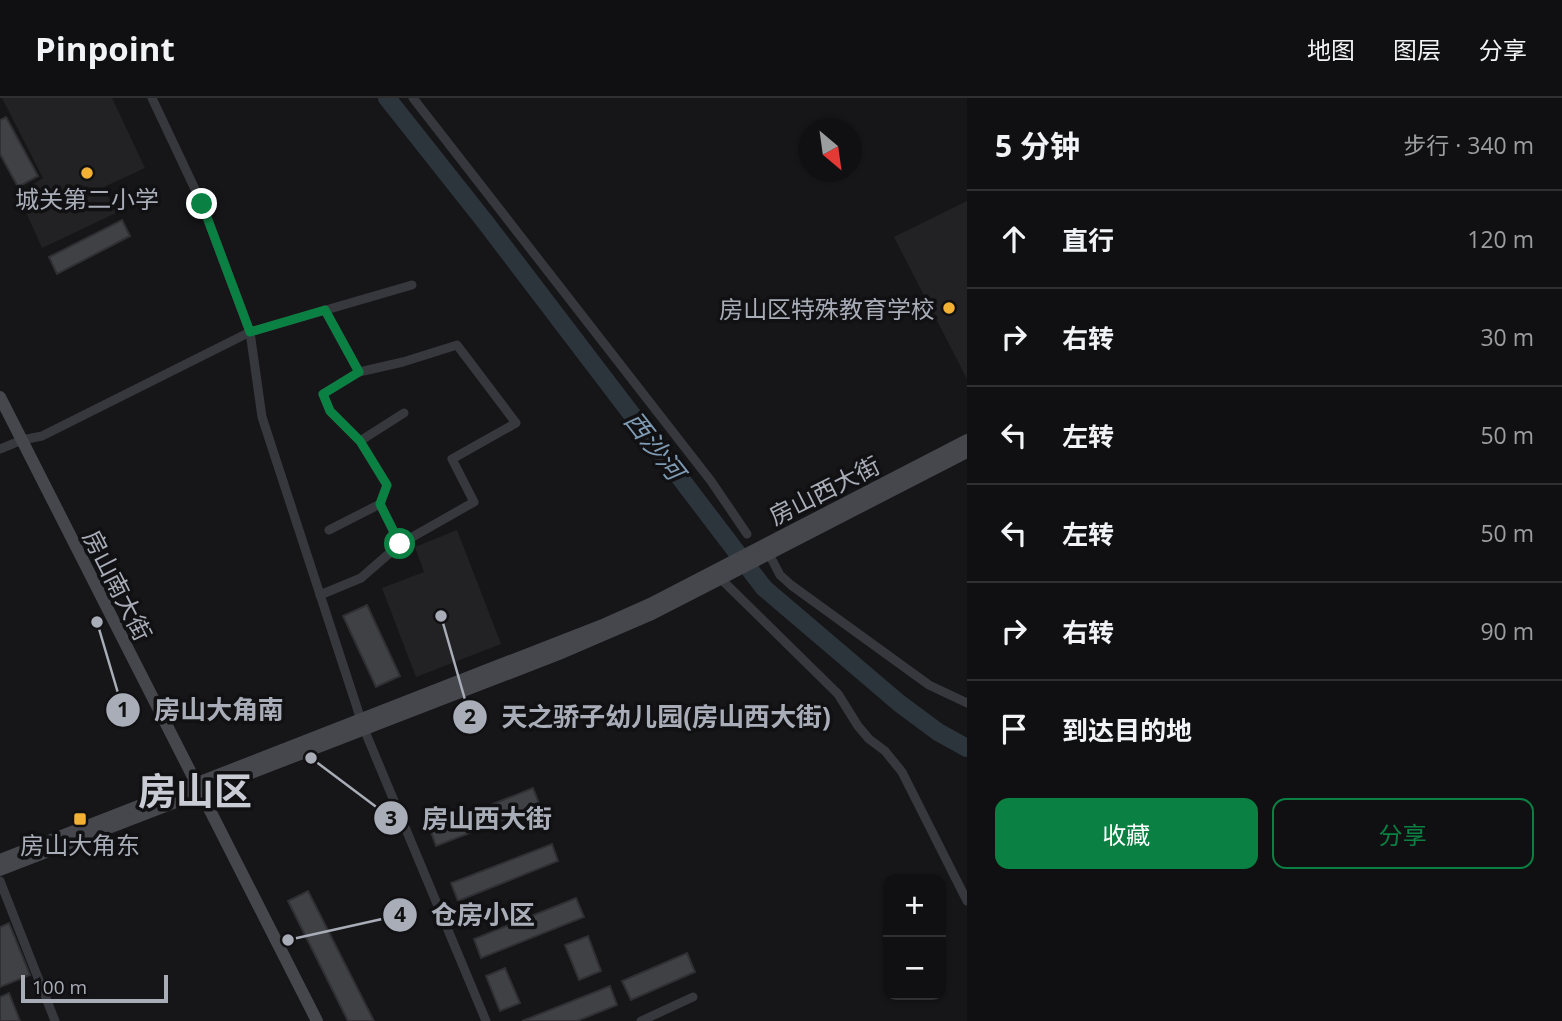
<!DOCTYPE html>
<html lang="zh">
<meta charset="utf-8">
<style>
:root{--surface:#101012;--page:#19191b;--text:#f1f3f6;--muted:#9c9d9f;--line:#303032;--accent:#0b8043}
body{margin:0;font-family:"Open Sans","Noto Sans SC",sans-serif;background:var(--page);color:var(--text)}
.controls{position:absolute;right:21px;bottom:21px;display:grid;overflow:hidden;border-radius:14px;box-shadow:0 2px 5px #0004}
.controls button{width:63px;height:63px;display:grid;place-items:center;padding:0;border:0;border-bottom:2px solid var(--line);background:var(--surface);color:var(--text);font:35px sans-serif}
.compass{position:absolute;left:799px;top:21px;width:63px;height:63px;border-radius:50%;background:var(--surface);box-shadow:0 2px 5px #0004;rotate:151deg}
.scale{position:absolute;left:21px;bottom:18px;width:147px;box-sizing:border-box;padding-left:7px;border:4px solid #a8adb8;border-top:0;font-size:19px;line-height:24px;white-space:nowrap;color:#a8adb8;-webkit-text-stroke:5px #111113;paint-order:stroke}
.stop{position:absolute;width:21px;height:21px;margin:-16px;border:5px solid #0b8043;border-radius:50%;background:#fff}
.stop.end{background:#0b8043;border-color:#fff;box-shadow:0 2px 7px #0008}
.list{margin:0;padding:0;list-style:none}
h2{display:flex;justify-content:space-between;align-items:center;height:91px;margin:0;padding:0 28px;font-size:30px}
h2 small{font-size:23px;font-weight:400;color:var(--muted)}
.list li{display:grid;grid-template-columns:46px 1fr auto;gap:21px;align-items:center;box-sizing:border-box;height:98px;padding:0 28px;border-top:2px solid var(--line)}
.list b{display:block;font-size:26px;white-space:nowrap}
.list em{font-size:23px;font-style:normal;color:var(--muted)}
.actions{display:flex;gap:14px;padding:21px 28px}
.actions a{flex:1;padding:16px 0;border:2px solid var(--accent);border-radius:14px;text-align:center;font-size:24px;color:var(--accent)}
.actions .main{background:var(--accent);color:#fff}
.icon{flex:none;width:38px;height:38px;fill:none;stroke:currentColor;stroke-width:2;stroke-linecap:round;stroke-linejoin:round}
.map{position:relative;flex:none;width:967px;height:923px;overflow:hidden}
header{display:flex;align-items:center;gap:42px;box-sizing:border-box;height:98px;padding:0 35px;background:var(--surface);border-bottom:2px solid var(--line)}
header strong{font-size:33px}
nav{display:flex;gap:38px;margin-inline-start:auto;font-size:24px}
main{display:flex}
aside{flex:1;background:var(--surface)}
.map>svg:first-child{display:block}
.built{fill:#222225}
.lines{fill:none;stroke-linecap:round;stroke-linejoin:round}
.river{stroke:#2c353c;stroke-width:18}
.building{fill:#404145;stroke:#303034;stroke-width:2}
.street{stroke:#37383d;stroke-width:9}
.secondary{stroke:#45474d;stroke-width:12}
.route{stroke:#0b8043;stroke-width:9}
.poi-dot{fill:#f2b134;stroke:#111113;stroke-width:2.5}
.labels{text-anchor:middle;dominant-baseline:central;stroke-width:7;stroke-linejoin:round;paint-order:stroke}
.poi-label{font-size:24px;fill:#a8adb8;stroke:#111113}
.street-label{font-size:24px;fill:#a8adb8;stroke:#111113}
.water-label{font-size:26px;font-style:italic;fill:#7f9bb3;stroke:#111113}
.town-label{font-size:38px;font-weight:bold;fill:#c9ccd4;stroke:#111113}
.leader{fill:none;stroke:#a8adb8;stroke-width:2.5}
.callout-dot{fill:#a8adb8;stroke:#111113;stroke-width:2.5}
.mark-label{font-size:21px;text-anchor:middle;font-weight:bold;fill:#111}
.callout-label{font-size:26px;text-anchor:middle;font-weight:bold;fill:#a8adb8;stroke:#111113;stroke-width:7;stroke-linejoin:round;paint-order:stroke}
</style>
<header>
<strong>Pinpoint</strong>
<nav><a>地图</a><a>图层</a><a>分享</a></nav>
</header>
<main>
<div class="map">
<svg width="967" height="923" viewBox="0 0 967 923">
<rect width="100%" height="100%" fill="#161618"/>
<g class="built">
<polygon points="2,0 112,0 145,70 104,89 116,115 42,150 18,96 43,80"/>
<polygon points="967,103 967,281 894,139"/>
<polygon points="457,432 501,546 416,579 382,490 424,474 415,449"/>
</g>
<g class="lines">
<polyline class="river" points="387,0 486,125 764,490 899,605 938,634 967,650"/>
</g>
<g class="building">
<polygon points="6,19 38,78 18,89 0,56 0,22"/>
<polygon points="122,122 130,138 57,176 49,159"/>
<polygon points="367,507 400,578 376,589 343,518"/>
<polygon points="533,690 540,708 436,748 430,731"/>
<polygon points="552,746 558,763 458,803 451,785"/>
<polygon points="308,793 374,923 348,923 288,803"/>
<polygon points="576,800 584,819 481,860 474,841"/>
<polygon points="9,825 30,877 0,889 0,829"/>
<polygon points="588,838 601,873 579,882 565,847"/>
<polygon points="687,855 695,874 631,902 622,883"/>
<polygon points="505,870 520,905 500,913 486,878"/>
<polygon points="610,888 617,907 577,923 522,923"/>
<polygon points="9,895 20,923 0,923 0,899"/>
</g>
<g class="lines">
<g class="street">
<polyline points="152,0 202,106 250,234 262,319 364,631 486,923"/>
<polyline points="413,0 711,383 747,436"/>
<polyline points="359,274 323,296 330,313 360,343 387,387 380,406 400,446"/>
<polyline points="360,343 404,315"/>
<polyline points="0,351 22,342 42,338 250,234 412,187"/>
<polyline points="329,432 380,406"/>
<polyline points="769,456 780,477 791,487 929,587 967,605"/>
<polyline points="721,481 838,596 858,628 869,641 885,653 902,674 967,803"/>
<polyline points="320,497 361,480 400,446 474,404 452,361 516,325 457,247 403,264 359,274 325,212"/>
<polyline points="0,783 55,923"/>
<polyline points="641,923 693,899"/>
</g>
<g class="secondary">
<polyline points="0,299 317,923"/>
<polyline points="0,762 605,526 650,506 967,342"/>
<polyline points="0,772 559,556 652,516 967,354"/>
</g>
</g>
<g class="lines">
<polyline class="route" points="202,106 250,234 325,212 359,274 323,296 330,313 360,343 387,387 380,406 400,446"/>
</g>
<g class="poi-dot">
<circle cx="87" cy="75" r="7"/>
<circle cx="949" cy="210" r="7"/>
<rect x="73" y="714" width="14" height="14" rx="3.5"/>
</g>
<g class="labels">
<g class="poi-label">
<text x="87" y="100">城关第二小学</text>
<text x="935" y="210" text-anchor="end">房山区特殊教育学校</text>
<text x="80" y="746">房山大角东</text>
</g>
<g class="street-label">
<text transform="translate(824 392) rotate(-27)">房山西大街</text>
<text transform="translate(118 487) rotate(63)">房山南大街</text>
</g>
<g class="water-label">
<text transform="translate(655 347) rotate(52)">西沙河</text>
</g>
<g class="town-label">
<text x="195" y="692">房山区</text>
</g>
</g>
<path class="leader" d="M97 524L123 612M441 518L470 619M311 660L391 720M288 842L400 817"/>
<g class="callout-dot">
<circle cx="97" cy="524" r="7"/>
<circle cx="441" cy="518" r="7"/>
<circle cx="311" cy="660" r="7"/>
<circle cx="288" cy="842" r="7"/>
<circle cx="123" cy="612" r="18"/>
<circle cx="470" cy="619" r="18"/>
<circle cx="391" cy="720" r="18"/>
<circle cx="400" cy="817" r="18"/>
</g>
<g class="mark-label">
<text x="123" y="619">1</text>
<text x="470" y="626">2</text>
<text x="391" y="728">3</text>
<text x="400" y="824">4</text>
</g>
<g class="callout-label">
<text x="219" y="621">房山大角南</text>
<text x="666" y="628">天之骄子幼儿园(房山西大街)</text>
<text x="487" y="730">房山西大街</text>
<text x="483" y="826">仓房小区</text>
</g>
</svg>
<div class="controls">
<button>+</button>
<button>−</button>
</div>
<svg class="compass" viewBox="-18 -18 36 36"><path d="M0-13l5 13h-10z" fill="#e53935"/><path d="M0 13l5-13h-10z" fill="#9c9d9f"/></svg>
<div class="scale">100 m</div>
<div class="stop" style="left:400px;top:446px"></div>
<div class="stop end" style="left:202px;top:106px"></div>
</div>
<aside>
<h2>5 分钟<small>步行 · 340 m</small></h2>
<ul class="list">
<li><svg class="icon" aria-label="ahead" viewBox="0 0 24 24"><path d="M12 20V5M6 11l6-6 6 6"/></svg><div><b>直行</b></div><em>120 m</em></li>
<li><svg class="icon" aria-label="right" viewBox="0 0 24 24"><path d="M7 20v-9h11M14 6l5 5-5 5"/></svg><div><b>右转</b></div><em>30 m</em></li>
<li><svg class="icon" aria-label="left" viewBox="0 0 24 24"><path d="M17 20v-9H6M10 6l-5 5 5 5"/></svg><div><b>左转</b></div><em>50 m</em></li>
<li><svg class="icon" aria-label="left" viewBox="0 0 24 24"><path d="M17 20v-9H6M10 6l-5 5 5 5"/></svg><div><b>左转</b></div><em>50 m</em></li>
<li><svg class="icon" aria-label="right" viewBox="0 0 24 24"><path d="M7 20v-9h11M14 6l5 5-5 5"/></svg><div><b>右转</b></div><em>90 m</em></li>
<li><svg class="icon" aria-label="arrive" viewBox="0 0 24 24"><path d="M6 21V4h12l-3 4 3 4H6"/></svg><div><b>到达目的地</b></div></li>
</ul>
<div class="actions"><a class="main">收藏</a><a>分享</a></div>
</aside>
</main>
